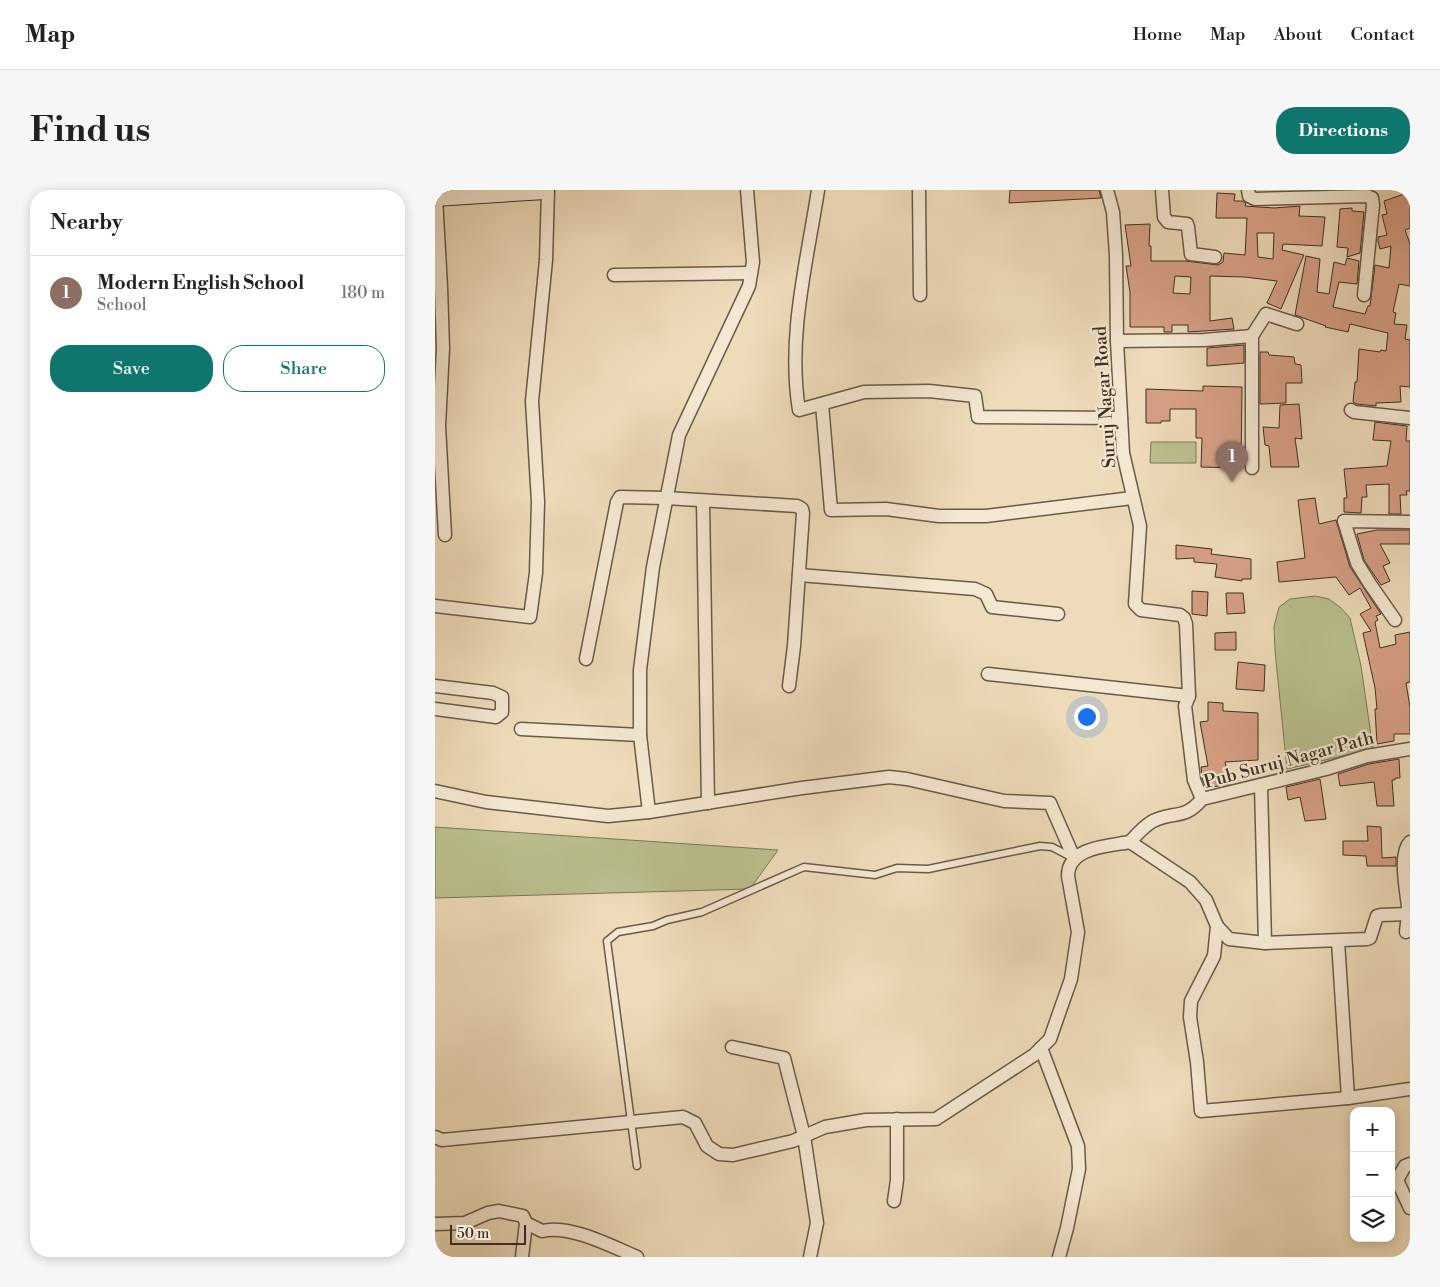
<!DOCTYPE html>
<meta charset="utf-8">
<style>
:root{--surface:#fff;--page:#f6f6f6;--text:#202124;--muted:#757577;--line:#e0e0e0;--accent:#0f766e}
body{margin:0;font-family:"Libre Bodoni",serif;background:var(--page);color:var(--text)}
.controls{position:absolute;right:15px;bottom:15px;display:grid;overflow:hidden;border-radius:10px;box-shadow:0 2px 12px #0003}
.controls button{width:45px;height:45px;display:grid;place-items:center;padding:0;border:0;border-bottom:1px solid var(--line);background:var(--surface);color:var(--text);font:25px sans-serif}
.scale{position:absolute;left:15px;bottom:12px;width:76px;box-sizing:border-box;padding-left:5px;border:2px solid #3c2f25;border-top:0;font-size:14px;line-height:18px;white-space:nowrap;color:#3c2f25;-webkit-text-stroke:4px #f4e8d2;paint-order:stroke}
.you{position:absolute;left:651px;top:526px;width:18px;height:18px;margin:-12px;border:4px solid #fff;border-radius:50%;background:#1a73e8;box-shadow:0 0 0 8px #1a73e833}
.badge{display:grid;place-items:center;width:32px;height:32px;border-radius:50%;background:var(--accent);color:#fff;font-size:16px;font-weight:700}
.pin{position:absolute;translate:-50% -41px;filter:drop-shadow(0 1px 2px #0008)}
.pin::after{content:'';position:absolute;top:26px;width:18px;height:15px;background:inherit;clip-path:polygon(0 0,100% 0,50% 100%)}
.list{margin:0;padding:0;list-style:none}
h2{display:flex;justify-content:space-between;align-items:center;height:65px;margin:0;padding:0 20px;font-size:21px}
h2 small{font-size:16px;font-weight:400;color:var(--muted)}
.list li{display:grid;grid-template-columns:32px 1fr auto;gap:15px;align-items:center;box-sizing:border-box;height:75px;padding:0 20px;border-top:1px solid var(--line)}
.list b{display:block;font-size:19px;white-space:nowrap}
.list p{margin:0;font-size:16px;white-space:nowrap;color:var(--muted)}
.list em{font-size:16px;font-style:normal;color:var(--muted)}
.actions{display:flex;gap:10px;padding:15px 20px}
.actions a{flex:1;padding:11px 0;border:1px solid var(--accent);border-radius:20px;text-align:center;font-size:18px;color:var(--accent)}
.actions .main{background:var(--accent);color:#fff}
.icon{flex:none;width:28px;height:28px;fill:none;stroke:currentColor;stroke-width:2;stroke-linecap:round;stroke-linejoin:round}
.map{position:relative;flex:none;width:975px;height:1067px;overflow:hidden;border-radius:20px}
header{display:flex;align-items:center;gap:30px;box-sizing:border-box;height:70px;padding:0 25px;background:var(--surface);border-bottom:1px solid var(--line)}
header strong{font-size:24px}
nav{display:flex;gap:28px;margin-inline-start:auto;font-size:18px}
.intro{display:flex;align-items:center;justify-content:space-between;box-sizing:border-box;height:120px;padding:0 30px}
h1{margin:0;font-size:35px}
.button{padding:12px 22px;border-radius:20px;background:var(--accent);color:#fff;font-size:18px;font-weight:700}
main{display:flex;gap:30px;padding:0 30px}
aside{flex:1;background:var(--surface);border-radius:20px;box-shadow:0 2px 12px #0003}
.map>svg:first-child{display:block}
.green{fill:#bac08e;stroke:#7b785a}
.building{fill:#d7a085;stroke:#3c2f25;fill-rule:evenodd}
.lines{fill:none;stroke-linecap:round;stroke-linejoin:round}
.service-casing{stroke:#685a4a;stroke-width:9}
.minor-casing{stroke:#685a4a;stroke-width:15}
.secondary-casing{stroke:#3c2f25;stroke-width:20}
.service{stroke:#f4e8d2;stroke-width:6}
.minor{stroke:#f4e8d2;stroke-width:12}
.secondary{stroke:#f4e8d2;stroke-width:18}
.labels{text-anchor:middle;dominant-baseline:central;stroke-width:4.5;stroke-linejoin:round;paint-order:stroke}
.street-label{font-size:18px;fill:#3c2f25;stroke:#f4e8d2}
</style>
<header>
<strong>Map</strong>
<nav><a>Home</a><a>Map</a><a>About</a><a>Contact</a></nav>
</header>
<div class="intro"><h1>Find us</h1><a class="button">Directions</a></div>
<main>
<aside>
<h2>Nearby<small></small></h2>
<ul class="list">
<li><span class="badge" style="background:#8d6e63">1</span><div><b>Modern English School</b><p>School</p></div><em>180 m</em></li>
</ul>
<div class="actions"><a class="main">Save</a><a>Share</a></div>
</aside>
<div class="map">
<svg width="975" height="1067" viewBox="0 0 975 1067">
<rect width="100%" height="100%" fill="#eedbb9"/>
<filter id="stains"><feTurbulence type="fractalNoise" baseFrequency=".004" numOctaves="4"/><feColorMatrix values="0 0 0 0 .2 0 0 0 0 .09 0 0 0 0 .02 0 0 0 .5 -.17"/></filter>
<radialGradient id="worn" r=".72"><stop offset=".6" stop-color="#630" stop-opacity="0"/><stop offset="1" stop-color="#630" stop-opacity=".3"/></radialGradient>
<g class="green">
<polygon points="716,252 761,252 761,273 715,273"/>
<polygon points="880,406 894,409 906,418 915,428 926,476 938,559 852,579 840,461 839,437 844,417 855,409"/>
<polygon points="0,637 343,660 315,699 0,708"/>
</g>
<g class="building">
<polygon points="575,0 664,0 666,8 574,13"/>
<path d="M782,3L800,4L799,11H807L811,13L810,16L839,18L865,16L864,26L890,27L887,56L848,54L847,60L869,65L846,119L832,113L842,91L810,87L775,86V131L797,128L799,139L753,142V135H737V142H729V137H695V102L691,76H696L690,35L715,34L714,56H716V71H751L783,75L788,72L789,63L810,65L812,28H781ZM822,43H839L838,69L823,67ZM740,86L756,87L755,104L738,103Z"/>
<polygon points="972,3 975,14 975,38 970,40 975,54 975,96 964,94 958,122 961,123 959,134 972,135 970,149 975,150 975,197 965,196 966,212 941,213 941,216 922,214 918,212 920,192 922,192 924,159 945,162 946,160 951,161 953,143 915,134 913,142 890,137 891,136 860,125 871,66 885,69 882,102 894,104 899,72 910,75 912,68 924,71 922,94 904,92 898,117 930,124 933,116 935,116 940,75 954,78 956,56 945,59 943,51 943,47 952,45 947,25 952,24 949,11"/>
<polygon points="917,18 917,21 929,22 925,63 912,67 913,58 902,57 905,19"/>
<polygon points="809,155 809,173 772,176 772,158"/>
<polygon points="825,162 833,162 834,165 859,167 860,174 866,175 867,193 851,193 851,213 825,214"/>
<polygon points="768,196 807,197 806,278 766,277 767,248 761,248 761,219 735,219 735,231 726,231 726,233 711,233 711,199 768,201"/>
<polygon points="864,214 867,249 860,248 864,277 836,277 834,256 830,255 828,237 844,238 845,215"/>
<polygon points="940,232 972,236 971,251 975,251 975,301 971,301 972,305 965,305 966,324 954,324 954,294 931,295 932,307 927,307 926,323 909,322 909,308 912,308 909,279 952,276 956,251 938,250"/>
<polygon points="880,308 884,334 901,330 915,377 946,424 941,426 943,430 940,432 945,458 961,454 960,445 975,442 975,492 971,493 975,517 975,544 959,544 959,551 942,554 940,519 942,519 940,498 928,443 936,441 925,424 936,418 925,398 914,405 901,387 844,392 842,372 870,368 863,310"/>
<polygon points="942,340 975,340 975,354 945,354 955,373 948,376 955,391 946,395 929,370 922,344"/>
<polygon points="741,355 777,359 776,364 816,369 816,389 807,389 807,391 780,387 782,374 759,372 759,368 741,369"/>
<polygon points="757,401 773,402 772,426 757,424"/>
<polygon points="791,403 808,403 810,423 792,424"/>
<polygon points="801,442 801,460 780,460 780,443"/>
<polygon points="803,472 830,475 829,501 801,499"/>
<polygon points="773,512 788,513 788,521 823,523 823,570 790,572 795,594 771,598 767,588 766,577 773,576 765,532 773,531"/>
<polygon points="964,569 965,588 960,588 960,590 957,590 959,616 942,616 939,592 905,596 903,584 934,574"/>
<polygon points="885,589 891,629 870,631 865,607 853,610 851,597"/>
<polygon points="932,636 946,637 947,668 961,667 961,676 932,676 931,666 908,665 908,651 933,651"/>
</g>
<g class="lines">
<g class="service-casing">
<polyline id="service" points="202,976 172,751 183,742 218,736 232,730 267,722 369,677 440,685 462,678 493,679 605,656 617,657 638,668"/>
</g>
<g class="minor-casing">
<g id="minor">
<path d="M383,0C372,72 352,147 364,220L429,202L494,201L540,206L543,227L686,228"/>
<polyline points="484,0 485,105"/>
<polyline points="672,0 678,22 681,65 682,151 688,263 705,336 700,414 706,420 745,425 749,428 751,434 754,506 750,516 759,590 767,609"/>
<polyline points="727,0 729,27 733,32 752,34 753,37 756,64 780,67"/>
<polyline points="813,0 814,6 820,9 933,6 937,8 938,15 929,105"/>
<polyline points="1,7 6,97 8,158 4,236 10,345"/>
<polyline points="179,85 316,83"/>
<polyline points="817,146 831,124 862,134"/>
<polyline points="682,151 769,150 817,146 817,278"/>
<polyline points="387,214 396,320 451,319 504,326 551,326 697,308"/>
<polyline points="916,220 919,222 975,228"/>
<polyline points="268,312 273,613"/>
<polyline points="364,385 540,399 551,404 557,417 623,424"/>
<polyline points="0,416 95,427 101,383 103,312 97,211 111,70 113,0"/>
<polyline points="960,430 935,394 922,373 909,331 975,332"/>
<polyline points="151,469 182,312 185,307 231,308 362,316 367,319 368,323 359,456 354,496"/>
<polyline points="553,484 754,506"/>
<polyline points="0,496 58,503 67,507 67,522 61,527 0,519"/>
<polyline points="86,539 205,545"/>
<polyline points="826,595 830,753"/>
<polyline points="0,601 51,612 173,626 214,622 367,598 454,587 472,589 569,611 615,613 639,668"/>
<polyline points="214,622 205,545 205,480 218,377 244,245 314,96 318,72 312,0"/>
<path d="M695,652C702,644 709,636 718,631C739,621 750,630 767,609L891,579L932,566L975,559"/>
<polyline points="782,736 779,766 756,811 755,827 762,872 766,921 913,908 975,899"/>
<path d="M971,742C972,734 973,726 973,718C972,702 963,664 975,652"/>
<polyline points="903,751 913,908"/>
<polyline points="297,857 349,868 369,946 382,1033 375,1067"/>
<polyline points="606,858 643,956 644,979 632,1038 624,1067"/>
<path d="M0,947L7,950L248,927L260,933L272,956L284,964L298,965L358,951L390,937L431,930L501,929L599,865L615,849L636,789L643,742L633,686C633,657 673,656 695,652L755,692L771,710L782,736L794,749L830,753L932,749L935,748L942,726L946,725L973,724"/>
<polyline points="975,974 970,976 962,990 975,1018"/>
<polyline points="459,1011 462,990 462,929"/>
<path d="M91,1033L107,1041C134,1034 176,1056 202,1067"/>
<polyline points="0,1034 30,1033 53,1023 64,1021 88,1026 91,1033 87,1067"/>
</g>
</g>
<g class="secondary-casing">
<polyline id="secondary" points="0,7 110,0"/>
</g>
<use href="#service" class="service"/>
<use href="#minor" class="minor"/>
<use href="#secondary" class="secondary"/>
</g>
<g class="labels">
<g class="street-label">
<text transform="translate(670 207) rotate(-94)">Suruj Nagar Road</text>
<text transform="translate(854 570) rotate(-15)">Pub Suruj Nagar Path</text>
</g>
</g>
<rect width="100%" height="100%" filter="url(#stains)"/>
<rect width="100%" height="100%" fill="url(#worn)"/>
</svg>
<div class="controls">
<button>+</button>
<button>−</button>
<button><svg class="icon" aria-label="layers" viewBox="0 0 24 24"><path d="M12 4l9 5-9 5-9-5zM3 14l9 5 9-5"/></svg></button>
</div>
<div class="scale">50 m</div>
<div class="you"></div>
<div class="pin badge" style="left:797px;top:292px;background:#8d6e63">1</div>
</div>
</main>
